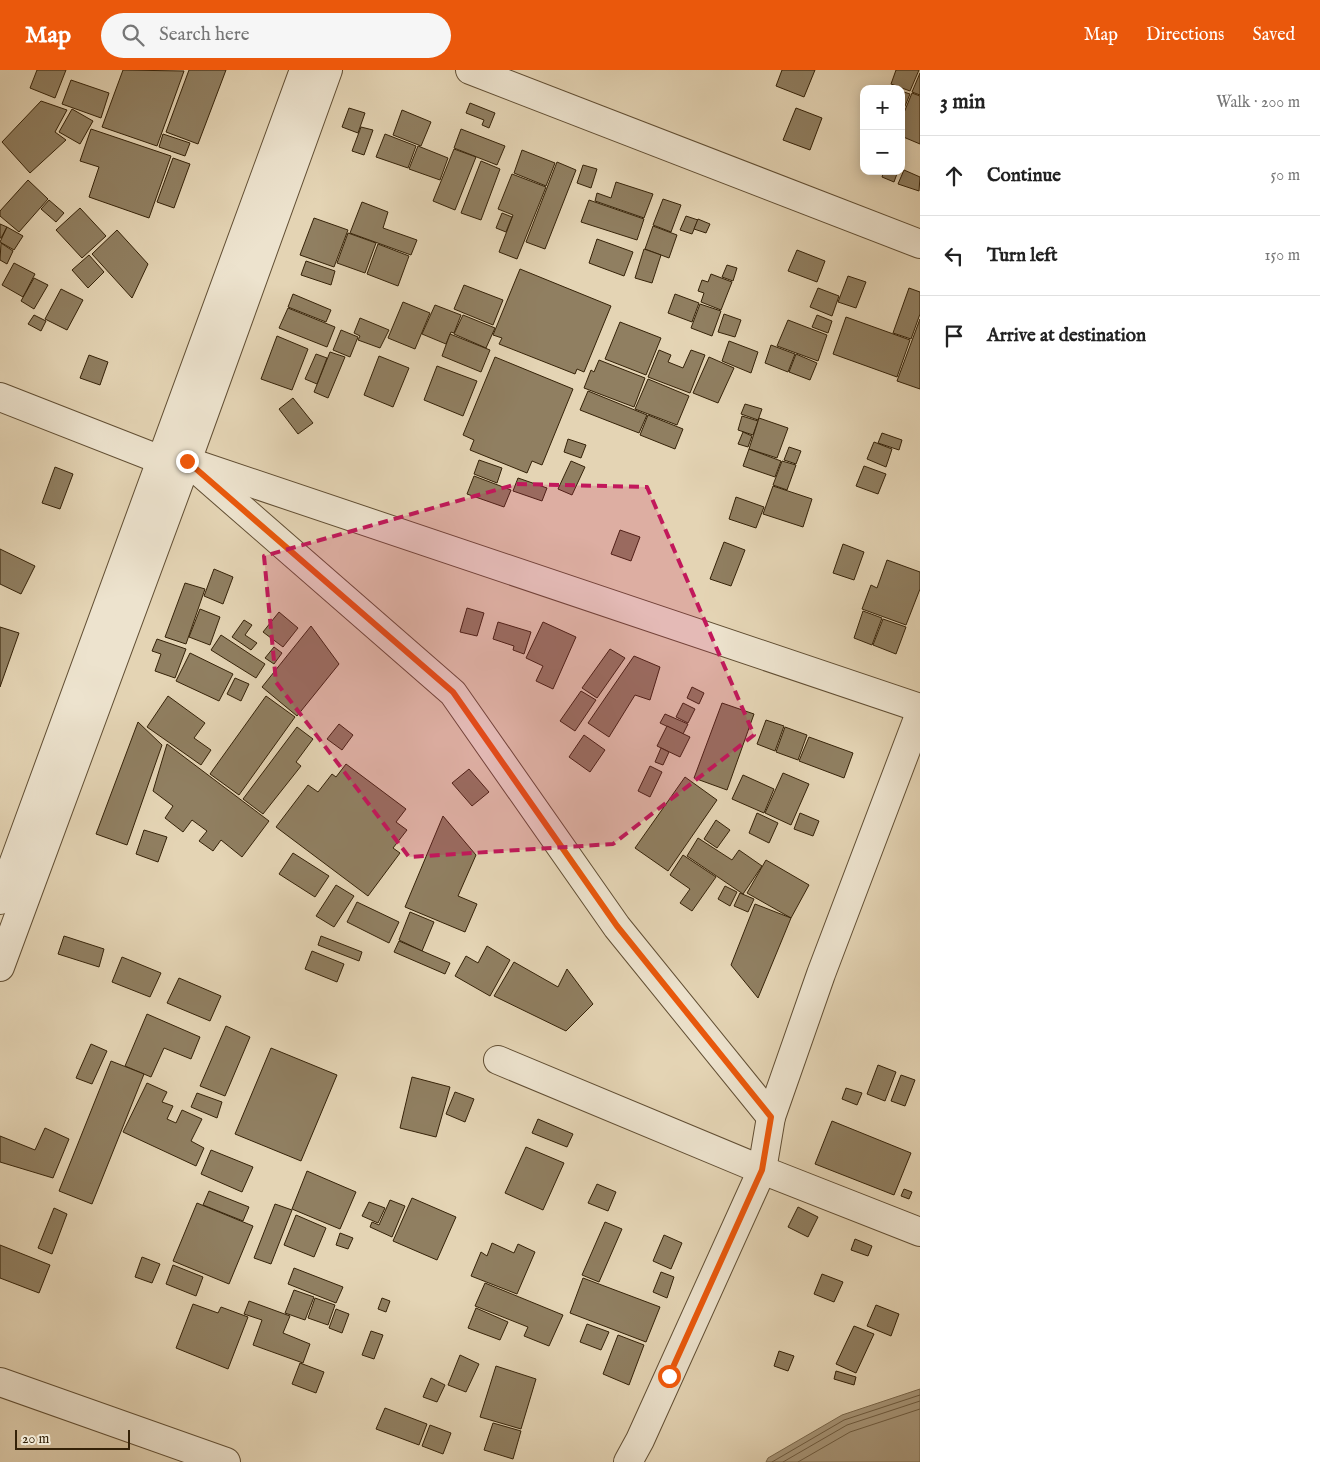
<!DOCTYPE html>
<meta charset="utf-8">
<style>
:root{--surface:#fff;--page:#f6f6f6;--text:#222;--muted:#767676;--line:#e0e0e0;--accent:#ea580c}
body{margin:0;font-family:"IM FELL English",serif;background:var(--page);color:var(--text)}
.controls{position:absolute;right:15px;top:15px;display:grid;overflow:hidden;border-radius:10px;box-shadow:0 2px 12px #0003}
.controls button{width:45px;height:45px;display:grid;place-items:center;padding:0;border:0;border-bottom:1px solid var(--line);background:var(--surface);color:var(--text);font:25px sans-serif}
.scale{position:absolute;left:15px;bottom:12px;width:115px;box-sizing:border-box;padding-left:5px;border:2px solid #352208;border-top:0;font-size:14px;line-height:18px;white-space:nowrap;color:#352208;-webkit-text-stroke:4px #ede3ce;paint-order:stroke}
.stop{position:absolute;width:15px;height:15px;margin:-11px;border:4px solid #ea580c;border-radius:50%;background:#fff}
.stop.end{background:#ea580c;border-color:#fff;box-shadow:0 1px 5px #0008}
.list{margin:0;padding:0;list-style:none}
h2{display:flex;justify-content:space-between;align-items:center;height:65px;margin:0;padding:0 20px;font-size:21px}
h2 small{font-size:16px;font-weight:400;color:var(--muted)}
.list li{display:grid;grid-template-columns:32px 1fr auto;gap:15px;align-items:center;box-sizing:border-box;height:80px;padding:0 20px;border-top:1px solid var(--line)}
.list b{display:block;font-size:19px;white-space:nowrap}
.list em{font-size:16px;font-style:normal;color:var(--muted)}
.icon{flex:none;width:28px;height:28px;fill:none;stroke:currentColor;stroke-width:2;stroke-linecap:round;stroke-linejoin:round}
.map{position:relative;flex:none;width:920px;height:1392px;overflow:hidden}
header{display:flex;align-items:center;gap:30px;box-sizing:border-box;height:70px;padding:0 25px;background:var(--accent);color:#fff}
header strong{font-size:24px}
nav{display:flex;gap:28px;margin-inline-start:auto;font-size:18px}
.search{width:350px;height:45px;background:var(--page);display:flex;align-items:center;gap:12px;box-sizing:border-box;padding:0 18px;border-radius:28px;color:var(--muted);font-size:19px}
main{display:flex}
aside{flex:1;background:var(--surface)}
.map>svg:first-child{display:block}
.water{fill:#a8977a;stroke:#7a684c}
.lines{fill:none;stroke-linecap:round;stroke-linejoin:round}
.shore{stroke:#6e5c41;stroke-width:1}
.building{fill:#907f61;stroke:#352208}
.minor-casing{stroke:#614e33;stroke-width:30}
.minor{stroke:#ede3ce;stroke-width:28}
.route{stroke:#ea580c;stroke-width:6}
.marked{fill:#c2185b;fill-opacity:0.2;stroke:#c2185b;stroke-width:4;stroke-dasharray:10 6;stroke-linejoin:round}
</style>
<header>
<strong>Map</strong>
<div class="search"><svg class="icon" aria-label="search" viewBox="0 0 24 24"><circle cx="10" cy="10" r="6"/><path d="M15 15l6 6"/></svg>Search here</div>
<nav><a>Map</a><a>Directions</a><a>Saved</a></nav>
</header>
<main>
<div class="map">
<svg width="920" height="1392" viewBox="0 0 920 1392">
<rect width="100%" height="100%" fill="#e4d4b4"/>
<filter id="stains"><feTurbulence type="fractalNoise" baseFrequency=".004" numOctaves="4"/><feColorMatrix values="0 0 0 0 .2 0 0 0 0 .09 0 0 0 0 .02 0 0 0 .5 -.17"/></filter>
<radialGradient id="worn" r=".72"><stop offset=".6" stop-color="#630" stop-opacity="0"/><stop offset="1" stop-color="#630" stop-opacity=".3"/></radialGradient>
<polygon class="water" points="920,1319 920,1392 766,1392 768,1388 842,1345"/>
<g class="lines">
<g class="shore">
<polyline points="772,1392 844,1350 920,1325"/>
<polyline points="783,1392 847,1355 920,1331"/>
<polyline points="798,1392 850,1362 920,1339"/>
</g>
</g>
<g class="building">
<polygon points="37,0 66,0 55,28 30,18"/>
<polygon points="123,0 184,1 157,76 102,57"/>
<polygon points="189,0 226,0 198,74 166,62"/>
<polygon points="782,0 815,0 804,27 776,16"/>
<polygon points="896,0 919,0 910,21 891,14"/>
<polygon points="920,3 920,25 912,22"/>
<polygon points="71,10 109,23 101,48 62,34"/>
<polygon points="901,21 910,24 903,41 901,40"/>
<polygon points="912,23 920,26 920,74 901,66 901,50"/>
<polygon points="41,31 67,40 55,62 66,70 30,103 2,72"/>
<polygon points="470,33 495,43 489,58 482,55 484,50 466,43"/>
<polygon points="349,38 365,43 358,63 342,57"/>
<polygon points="796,38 822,48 810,80 783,70"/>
<polygon points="72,39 93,51 80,74 59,62"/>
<polygon points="402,40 431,52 421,76 393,65"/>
<polygon points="361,57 373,60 364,85 352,81"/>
<polygon points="91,59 171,86 149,148 89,127 99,97 80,91"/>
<polygon points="461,59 505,76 497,95 454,78"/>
<polygon points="163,64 190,73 185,86 159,77"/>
<polygon points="385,64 416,76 408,98 376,87"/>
<polygon points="418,76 448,88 440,110 409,99"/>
<polygon points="454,79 476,87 455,140 433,131"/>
<polygon points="522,80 555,93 546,116 514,103"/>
<polygon points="173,88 190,94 174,138 157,132"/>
<polygon points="481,91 500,99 481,150 461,143"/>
<polygon points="557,92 576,100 545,179 526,172"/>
<polygon points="583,95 597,99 591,118 577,113"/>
<polygon points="904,100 920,107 919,121 898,114"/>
<polygon points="884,101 898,101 894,112 882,107"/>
<polygon points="512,104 546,117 517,189 499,182 513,145 498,139"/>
<polygon points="28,110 48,129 19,162 0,146 0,141"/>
<polygon points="616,112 653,124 644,148 595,131 597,123 611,128"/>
<polygon points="663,129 681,135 671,162 653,155"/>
<polygon points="49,130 64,143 56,152 41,139"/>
<polygon points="589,130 644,149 637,170 581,152"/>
<polygon points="362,132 388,142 383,158 417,170 411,185 350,163"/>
<polygon points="80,138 106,166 82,188 56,160"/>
<polygon points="502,143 512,147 506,162 496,158"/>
<polygon points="686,146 698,150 692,164 680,160"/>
<polygon points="314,148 348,160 334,197 300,185"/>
<polygon points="698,149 710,154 706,163 694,159"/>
<polygon points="0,154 7,157 1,168 0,168"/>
<polygon points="653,156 677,165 669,188 645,179"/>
<polygon points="7,157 23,166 14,180 0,172"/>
<polygon points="117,160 148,194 132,228 92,184"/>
<polygon points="348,163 376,173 365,203 337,193"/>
<polygon points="597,169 633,182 624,206 589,193"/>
<polygon points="1,173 13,181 7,194 0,190"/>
<polygon points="378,174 409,186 398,216 367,204"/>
<polygon points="644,179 661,185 652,213 635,208"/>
<polygon points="797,180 825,191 817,212 788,201"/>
<polygon points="89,185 104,202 88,218 72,200"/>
<polygon points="306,191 335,201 331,215 301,205"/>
<polygon points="14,193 35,204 23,227 2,215"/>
<polygon points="727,195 737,198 733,211 722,207"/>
<polygon points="520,199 611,236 584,302 577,299 575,304 499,274 502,268 493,265"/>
<polygon points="711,204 732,212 721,240 701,232 704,223 698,221 702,210 708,212"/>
<polygon points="848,206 866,212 856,238 838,232"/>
<polygon points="34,208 48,215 34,239 21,231"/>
<polygon points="464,215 503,230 493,255 454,239"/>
<polygon points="818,218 839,226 832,246 810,237"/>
<polygon points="909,218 920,222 920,244 911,269 893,263"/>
<polygon points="61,219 83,230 67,260 45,249"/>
<polygon points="293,224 331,240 326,252 288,237"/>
<polygon points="675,224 699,233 692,252 668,243"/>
<polygon points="403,232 430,243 415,279 388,268"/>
<polygon points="700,234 721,241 712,266 691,258"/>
<polygon points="435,235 461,245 454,263 451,262 446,274 422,264"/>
<polygon points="288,238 335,257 327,277 279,258"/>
<polygon points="724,244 741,250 735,267 718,262"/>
<polygon points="34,245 46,251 41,261 28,254"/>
<polygon points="463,245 495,258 486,278 454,264"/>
<polygon points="817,245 832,251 828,263 812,257"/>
<polygon points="846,247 910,270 897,307 833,284"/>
<polygon points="360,248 389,260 380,278 358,270 360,266 354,263"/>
<polygon points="920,249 920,319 897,311"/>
<polygon points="788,250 827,265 818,291 777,276"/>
<polygon points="620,252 661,268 646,305 605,289"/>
<polygon points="341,260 358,267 350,287 333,280"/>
<polygon points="450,264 490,280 481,302 442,286"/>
<polygon points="277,266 308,279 292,320 261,309"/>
<polygon points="729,271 758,282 751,303 722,291"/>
<polygon points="771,275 795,284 788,302 765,293"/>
<polygon points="659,280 671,285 668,292 683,298 691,280 705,285 690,323 648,307"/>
<polygon points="330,282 345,287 328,328 314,322"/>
<polygon points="316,284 327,288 317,314 305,309"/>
<polygon points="796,284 817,293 810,310 789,302"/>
<polygon points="89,285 108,292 100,315 80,308"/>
<polygon points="379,286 409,298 393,337 364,325"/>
<polygon points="495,287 573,319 542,395 532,391 527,403 470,380 474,370 463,365"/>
<polygon points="709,287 734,298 718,333 693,323"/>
<polygon points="599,290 645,308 634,337 584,318 591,300 594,302"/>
<polygon points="437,296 477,311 463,346 424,330"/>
<polygon points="648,309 689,326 677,355 635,339"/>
<polygon points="588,321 647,345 639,363 580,340"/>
<polygon points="293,328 313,353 298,364 279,339"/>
<polygon points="745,334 762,339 758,350 741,344"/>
<polygon points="648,345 683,359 675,379 640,365"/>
<polygon points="742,346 758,351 753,365 738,360"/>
<polygon points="759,348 788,358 777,388 749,379"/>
<polygon points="743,362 752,366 748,377 738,374"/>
<polygon points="882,363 902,370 899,380 878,373"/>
<polygon points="568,369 586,375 581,388 564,382"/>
<polygon points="874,372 892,379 886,397 867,389"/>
<polygon points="789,377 801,381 796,394 784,390"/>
<polygon points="749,379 781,391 775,407 743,396"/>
<polygon points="479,390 502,398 497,413 474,404"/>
<polygon points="571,391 585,397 572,425 558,419"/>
<polygon points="782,391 796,395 787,420 773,415"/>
<polygon points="864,396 886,404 878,424 856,416"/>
<polygon points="55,397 73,404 60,439 42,433"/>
<polygon points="474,406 511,420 504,437 467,424"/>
<polygon points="518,408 547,418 542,431 513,421"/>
<polygon points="773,416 812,429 803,457 763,444"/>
<polygon points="736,427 764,437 756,458 729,449"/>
<polygon points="620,460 640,467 631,491 611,484"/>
<polygon points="724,472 745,480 731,516 710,509"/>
<polygon points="843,474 864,482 854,510 833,503"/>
<polygon points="0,479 35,496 21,524 0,514"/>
<polygon points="887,490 920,502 920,519 906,555 862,539 871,515 877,518"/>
<polygon points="214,499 233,507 223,534 204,526"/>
<polygon points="185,513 205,519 186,574 165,567"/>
<polygon points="467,538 484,543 477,566 460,562"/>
<polygon points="200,539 220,547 210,575 189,567"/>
<polygon points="863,541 882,548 872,575 854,568"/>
<polygon points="279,542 298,558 283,577 263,562"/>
<polygon points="883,549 906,557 896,584 873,575"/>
<polygon points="244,550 252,555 245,565 257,573 251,580 232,567"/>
<polygon points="498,552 531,562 524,584 513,580 514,576 493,569"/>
<polygon points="543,552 576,567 553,619 536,611 543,596 526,588"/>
<polygon points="311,556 339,594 297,646 262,617"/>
<polygon points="0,557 19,563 0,617"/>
<polygon points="221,565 265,594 256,608 211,580"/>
<polygon points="157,569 186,579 175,608 155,601 161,584 152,581"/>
<polygon points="274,577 282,583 274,594 265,588"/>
<polygon points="610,579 625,588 597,628 582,618"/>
<polygon points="190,583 233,604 219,631 176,611"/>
<polygon points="634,586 660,597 650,630 635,625 609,667 588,653"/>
<polygon points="235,608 249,614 241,631 227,624"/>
<polygon points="692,617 704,623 699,634 687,628"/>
<polygon points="581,621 596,630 575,661 560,651"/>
<polygon points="168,626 205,653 194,668 211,680 201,695 147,657"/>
<polygon points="266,626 295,647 239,725 210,704"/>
<polygon points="683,633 695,639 688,653 676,647"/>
<polygon points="722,633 754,644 727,720 694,708"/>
<polygon points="665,644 688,654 683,664 660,653"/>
<polygon points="766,650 784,656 775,681 757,674"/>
<polygon points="138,652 162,675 127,775 96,764"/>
<polygon points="339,654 353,665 342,680 327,669"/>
<polygon points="667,656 690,667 680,687 657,676"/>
<polygon points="297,657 313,669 296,692 301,696 263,744 243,729"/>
<polygon points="785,657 807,665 798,690 776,682"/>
<polygon points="584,665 605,680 590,702 569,687"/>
<polygon points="809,667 853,683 844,708 799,691"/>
<polygon points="167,674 269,751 242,787 221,770 213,781 199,771 207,761 192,750 183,762 165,748 173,736 153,721"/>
<polygon points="661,678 669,682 663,695 655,692"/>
<polygon points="346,694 406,739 396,752 407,760 393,778 400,783 368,826 276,757 308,715 318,722 332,704 336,707"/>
<polygon points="650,696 662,702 650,727 638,721"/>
<polygon points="469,699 489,722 472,736 452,713"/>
<polygon points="783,703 809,714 791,755 765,743"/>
<polygon points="743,705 774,719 764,743 732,729"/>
<polygon points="685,707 717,730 668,801 635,778"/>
<polygon points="757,743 778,753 769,773 749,763"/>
<polygon points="800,743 819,751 813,766 794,759"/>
<polygon points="443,746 476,785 458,826 477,834 465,862 405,837"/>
<polygon points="716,750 730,760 717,778 704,769"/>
<polygon points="144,760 167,767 158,792 136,784"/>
<polygon points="698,768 732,790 739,780 762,796 743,824 687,786"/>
<polygon points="293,783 329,806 315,827 279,804"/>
<polygon points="683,785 716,807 692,841 680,833 690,819 670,805"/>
<polygon points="766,790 809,815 791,848 747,823"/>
<polygon points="336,815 354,826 334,857 316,846"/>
<polygon points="725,816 737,822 730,836 718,829"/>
<polygon points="740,823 754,829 748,842 734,836"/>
<polygon points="357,832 399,852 389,873 347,852"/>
<polygon points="755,834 791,848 758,928 731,895"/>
<polygon points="410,842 434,852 422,881 399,870"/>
<polygon points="64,866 104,879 99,897 58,884"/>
<polygon points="321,866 362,882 359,891 318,875"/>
<polygon points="399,871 450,893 445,904 394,882"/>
<polygon points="487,876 510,890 490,926 455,906 466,886 478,893"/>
<polygon points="312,881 344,894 337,912 305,899"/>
<polygon points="122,887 161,903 150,927 112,912"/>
<polygon points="514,892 558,917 567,899 593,934 566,961 494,926"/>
<polygon points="179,908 221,926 210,951 167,933"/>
<polygon points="147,944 200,967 191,989 164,978 151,1007 125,996"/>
<polygon points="226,956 250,967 225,1026 200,1016"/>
<polygon points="91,974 107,981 92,1014 76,1008"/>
<polygon points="271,978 337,1005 301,1091 235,1064"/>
<polygon points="111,991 144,1004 92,1134 59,1121"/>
<polygon points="878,995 896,1002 885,1031 867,1024"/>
<polygon points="901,1005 915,1010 905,1036 891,1031"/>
<polygon points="412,1007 450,1017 436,1067 400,1058"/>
<polygon points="147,1013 167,1022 162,1032 173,1036 167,1049 176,1053 182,1040 202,1049 191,1071 204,1078 196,1096 123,1062"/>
<polygon points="846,1018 862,1023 857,1035 842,1029"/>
<polygon points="455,1022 474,1029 465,1052 446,1044"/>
<polygon points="197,1023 222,1032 217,1048 191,1037"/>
<polygon points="538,1049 573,1064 567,1077 532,1063"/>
<polygon points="832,1051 911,1083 894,1125 815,1094"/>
<polygon points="45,1058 69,1069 53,1108 0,1092 0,1066 35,1080"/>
<polygon points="526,1077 564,1093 543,1140 505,1123"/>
<polygon points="211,1080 253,1097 242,1122 201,1104"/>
<polygon points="307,1101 356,1122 340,1159 292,1139"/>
<polygon points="597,1114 616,1122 608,1141 588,1133"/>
<polygon points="904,1119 912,1122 909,1129 901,1126"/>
<polygon points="209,1121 249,1137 243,1151 203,1135"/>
<polygon points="412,1128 456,1147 437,1190 393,1171"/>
<polygon points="390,1130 405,1136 392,1167 370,1157 372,1152 379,1155"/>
<polygon points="369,1132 385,1138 378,1153 362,1146"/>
<polygon points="197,1133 253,1156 229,1214 173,1191"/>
<polygon points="275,1134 292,1140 271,1194 254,1188"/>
<polygon points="798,1137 818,1147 808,1167 788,1157"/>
<polygon points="54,1138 67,1144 52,1184 38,1178"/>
<polygon points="296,1145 326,1158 314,1187 284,1175"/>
<polygon points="605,1152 622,1159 599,1212 582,1205"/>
<polygon points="340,1163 353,1168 348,1179 336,1175"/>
<polygon points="664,1165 682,1173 671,1199 653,1191"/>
<polygon points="855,1169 872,1176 868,1186 851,1180"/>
<polygon points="492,1173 514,1183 518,1174 535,1182 517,1224 471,1206 481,1182 487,1186"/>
<polygon points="0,1175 50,1195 39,1223 0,1208"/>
<polygon points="142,1187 160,1194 152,1213 135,1207"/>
<polygon points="173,1195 203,1207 196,1226 166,1214"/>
<polygon points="294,1198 343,1217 336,1233 288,1214"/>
<polygon points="661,1202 674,1207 667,1228 653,1222"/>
<polygon points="822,1204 843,1212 834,1232 814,1224"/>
<polygon points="583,1208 660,1237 646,1272 570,1243"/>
<polygon points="485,1213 563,1245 549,1276 524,1266 528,1257 475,1236"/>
<polygon points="294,1220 314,1227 305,1250 285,1243"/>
<polygon points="315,1228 335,1235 328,1255 308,1248"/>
<polygon points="382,1228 390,1231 386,1242 378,1239"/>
<polygon points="249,1231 290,1246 283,1263 310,1274 303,1293 253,1275 262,1250 244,1244"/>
<polygon points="193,1234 218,1243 221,1237 248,1247 228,1299 176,1278"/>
<polygon points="876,1235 899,1244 891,1266 867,1256"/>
<polygon points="476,1238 508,1252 500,1270 468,1258"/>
<polygon points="336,1239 349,1244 342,1263 329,1258"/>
<polygon points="587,1254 609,1262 601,1280 580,1272"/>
<polygon points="854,1256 874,1264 856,1303 836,1294"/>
<polygon points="371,1261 383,1265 374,1289 362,1285"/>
<polygon points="618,1265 644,1275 629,1315 603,1304"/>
<polygon points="779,1281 794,1286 788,1301 774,1296"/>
<polygon points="460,1285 479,1294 466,1322 448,1315"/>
<polygon points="300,1293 324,1302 316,1323 292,1314"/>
<polygon points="496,1296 536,1309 521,1359 480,1347"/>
<polygon points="836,1301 856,1307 854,1315 834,1309"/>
<polygon points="431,1308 445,1315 437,1332 423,1327"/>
<polygon points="385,1338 427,1354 419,1375 376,1359"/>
<polygon points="493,1353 521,1361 513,1389 484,1380"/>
<polygon points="430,1355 451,1363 443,1384 422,1376"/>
</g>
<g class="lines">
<g class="minor-casing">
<g id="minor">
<polyline points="470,0 920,174"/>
<polyline points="0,327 161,390"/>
<polyline points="187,391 453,623 617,857 771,1047"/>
<polyline points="201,396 920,638"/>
<polyline points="0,830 304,0"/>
<polyline points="0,897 187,391 328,0"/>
<polyline points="498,990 762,1100 920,1162"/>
<polyline points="0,1312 226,1392"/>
<polyline points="628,1392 640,1370 762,1100 771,1047 821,904 920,643"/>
</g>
</g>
<use href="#minor" class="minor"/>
</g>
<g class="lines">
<polyline class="route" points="187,391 453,622 617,856 771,1047 762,1100 669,1306"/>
</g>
<path class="marked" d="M517,414L647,417L754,665L613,774L409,787L276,612L264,486Z"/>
<rect width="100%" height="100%" filter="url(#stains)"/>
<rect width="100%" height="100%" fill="url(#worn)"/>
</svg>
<div class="controls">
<button>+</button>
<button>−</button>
</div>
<div class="scale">20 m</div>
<div class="stop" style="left:669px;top:1306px"></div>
<div class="stop end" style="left:187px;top:391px"></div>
</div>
<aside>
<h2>3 min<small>Walk · 200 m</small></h2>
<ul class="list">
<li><svg class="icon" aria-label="ahead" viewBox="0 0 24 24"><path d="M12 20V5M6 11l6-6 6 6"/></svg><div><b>Continue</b></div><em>50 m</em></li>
<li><svg class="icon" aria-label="left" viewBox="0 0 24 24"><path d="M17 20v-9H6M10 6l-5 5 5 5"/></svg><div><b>Turn left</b></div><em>150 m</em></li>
<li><svg class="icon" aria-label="arrive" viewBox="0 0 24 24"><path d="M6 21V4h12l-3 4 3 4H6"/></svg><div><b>Arrive at destination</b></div></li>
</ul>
</aside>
</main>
